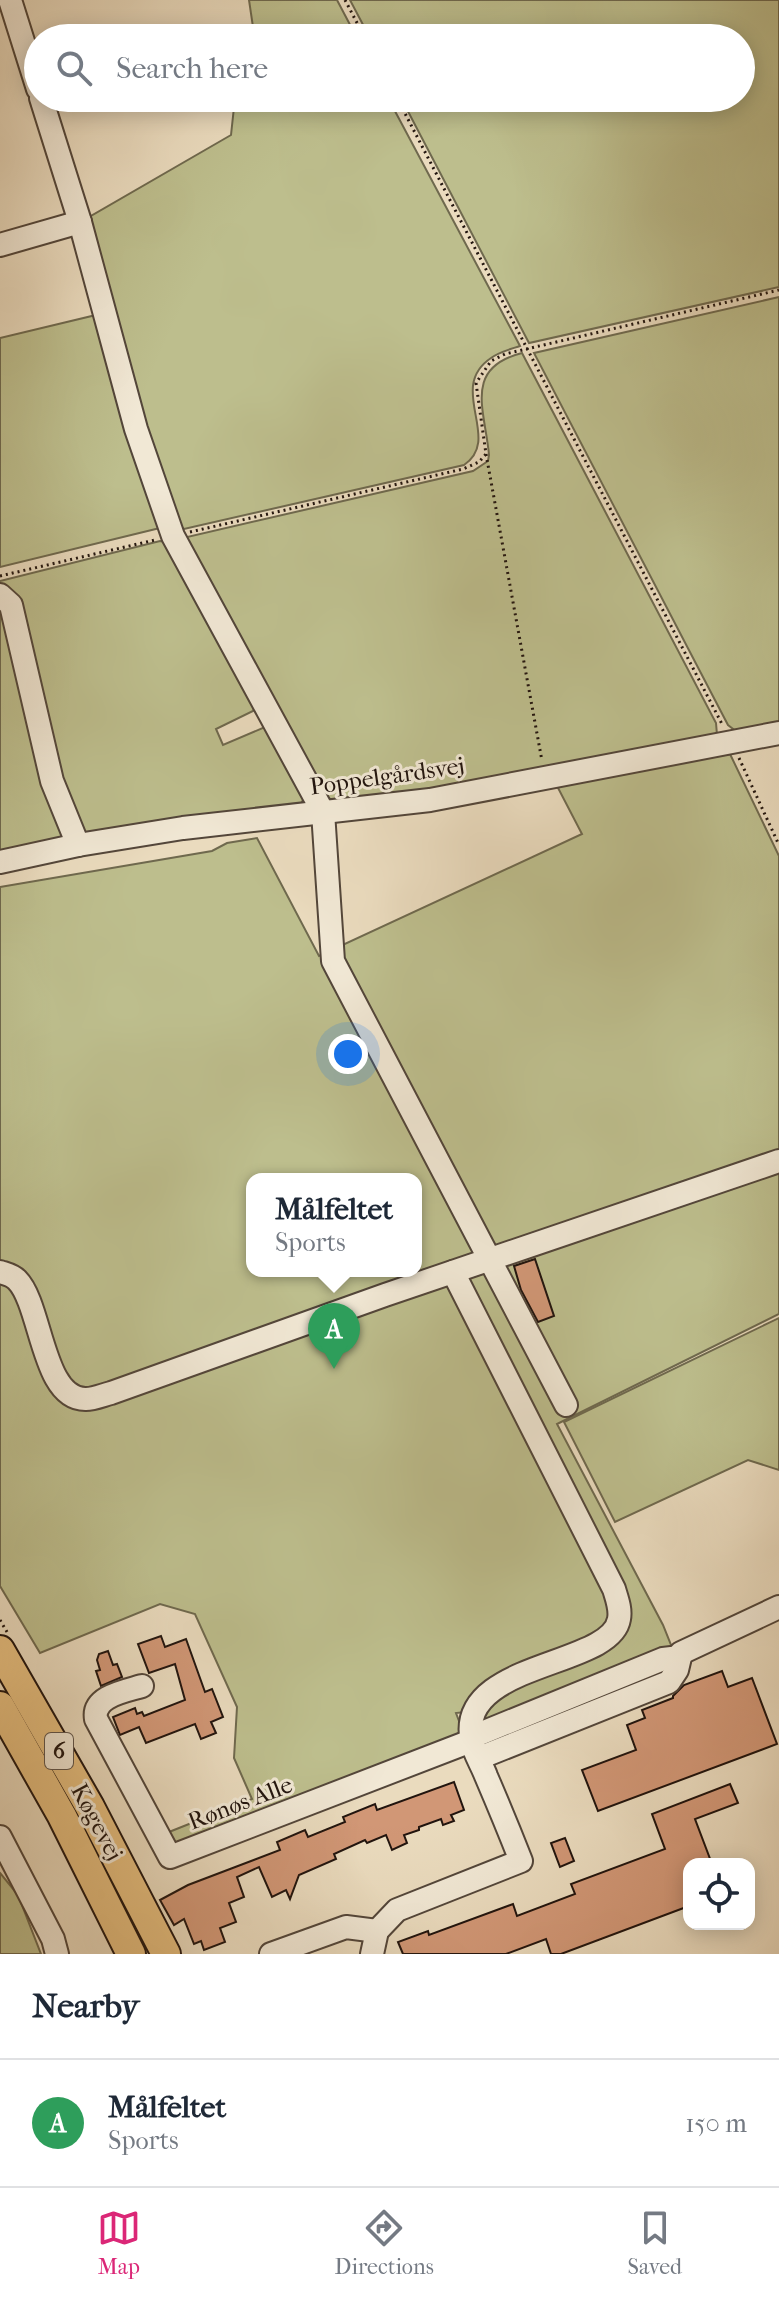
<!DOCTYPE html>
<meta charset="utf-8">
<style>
:root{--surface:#fff;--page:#f6f6f7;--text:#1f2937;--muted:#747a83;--line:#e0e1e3;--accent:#db2777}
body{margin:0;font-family:"IM FELL French Canon",serif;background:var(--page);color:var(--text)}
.controls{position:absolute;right:24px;bottom:24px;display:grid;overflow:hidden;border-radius:16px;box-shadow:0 4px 20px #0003}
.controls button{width:72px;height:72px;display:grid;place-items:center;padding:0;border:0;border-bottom:2px solid var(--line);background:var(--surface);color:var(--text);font:40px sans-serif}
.you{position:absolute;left:348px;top:1054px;width:28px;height:28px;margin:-20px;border:6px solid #fff;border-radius:50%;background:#1a73e8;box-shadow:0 0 0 12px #1a73e833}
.badge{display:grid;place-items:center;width:52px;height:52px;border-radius:50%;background:var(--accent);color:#fff;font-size:26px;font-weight:700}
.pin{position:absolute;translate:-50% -66px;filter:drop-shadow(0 2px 4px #0008)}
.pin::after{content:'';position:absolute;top:42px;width:28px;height:24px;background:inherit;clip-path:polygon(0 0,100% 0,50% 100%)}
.popup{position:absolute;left:246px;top:1173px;width:176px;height:104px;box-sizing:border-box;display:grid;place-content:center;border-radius:16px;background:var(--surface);filter:drop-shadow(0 2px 6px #0005);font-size:26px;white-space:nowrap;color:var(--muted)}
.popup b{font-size:30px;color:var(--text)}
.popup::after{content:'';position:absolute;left:50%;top:100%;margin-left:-16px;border:16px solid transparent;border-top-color:var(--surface)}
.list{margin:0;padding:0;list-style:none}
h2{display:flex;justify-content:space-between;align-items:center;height:104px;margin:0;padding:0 32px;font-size:34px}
h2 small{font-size:26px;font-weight:400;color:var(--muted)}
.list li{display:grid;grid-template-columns:52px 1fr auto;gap:24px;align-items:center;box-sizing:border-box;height:128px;padding:0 32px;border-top:2px solid var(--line)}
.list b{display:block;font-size:30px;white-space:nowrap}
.list p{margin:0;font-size:26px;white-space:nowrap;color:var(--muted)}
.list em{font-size:26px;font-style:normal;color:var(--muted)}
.icon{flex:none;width:44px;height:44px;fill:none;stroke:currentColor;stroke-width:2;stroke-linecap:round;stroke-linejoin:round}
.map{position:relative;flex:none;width:779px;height:1954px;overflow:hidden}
.search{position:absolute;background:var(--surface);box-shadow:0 4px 20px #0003;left:24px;right:24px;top:24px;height:88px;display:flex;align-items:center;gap:20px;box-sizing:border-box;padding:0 28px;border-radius:44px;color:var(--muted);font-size:30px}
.sheet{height:232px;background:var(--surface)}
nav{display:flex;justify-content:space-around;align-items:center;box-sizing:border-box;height:112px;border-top:2px solid var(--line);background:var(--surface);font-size:22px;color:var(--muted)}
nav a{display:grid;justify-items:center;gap:4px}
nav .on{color:var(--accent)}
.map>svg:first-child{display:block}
.green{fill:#bdbe8d;stroke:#6f694e;stroke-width:2;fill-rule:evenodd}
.building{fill:#d19776;stroke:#21140e;stroke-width:2}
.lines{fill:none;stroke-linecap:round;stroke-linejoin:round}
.minor-casing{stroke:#53463a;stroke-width:26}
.major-casing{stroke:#21140e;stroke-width:32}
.path{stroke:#21140e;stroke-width:3;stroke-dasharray:2 4;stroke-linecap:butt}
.minor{stroke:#f1e8d5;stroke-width:22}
.major{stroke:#e5be7f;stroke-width:28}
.labels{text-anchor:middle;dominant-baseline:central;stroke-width:6;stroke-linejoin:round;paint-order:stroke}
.shield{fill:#f1e8d5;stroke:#5f544a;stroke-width:2}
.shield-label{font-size:22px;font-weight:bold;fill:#21140e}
.street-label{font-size:24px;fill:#21140e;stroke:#f1e8d5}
</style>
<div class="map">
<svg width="779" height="1954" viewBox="0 0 779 1954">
<rect width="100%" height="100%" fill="#eadbbe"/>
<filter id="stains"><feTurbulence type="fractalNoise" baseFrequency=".0025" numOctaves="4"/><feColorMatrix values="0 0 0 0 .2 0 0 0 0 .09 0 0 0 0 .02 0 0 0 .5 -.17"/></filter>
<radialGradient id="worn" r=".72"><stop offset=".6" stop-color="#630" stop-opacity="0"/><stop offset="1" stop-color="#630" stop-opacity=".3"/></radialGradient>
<g class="green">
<polygon points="249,0 337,0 357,38 249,38 253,27"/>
<polygon points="350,0 779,0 779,287 529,343 401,98 741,98 741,38 370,38"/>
<path d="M235,98H388L520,346C511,349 499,352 491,358C446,388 503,439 464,465L184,529L176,525L84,220L231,135Z"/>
<polygon points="779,297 779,727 737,732 728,725 534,353"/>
<polygon points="96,315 164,527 0,567 0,338"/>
<path d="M522,353L716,723L717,735L396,799L331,800L320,788L185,542L187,537L473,471L488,461L489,455C485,410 463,368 522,353Z"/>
<polygon points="160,541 166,542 256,705 253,711 216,729 223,745 265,727 305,796 300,806 87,836 67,806 0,592 0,581"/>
<polygon points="0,607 67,839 0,854"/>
<path d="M730,754L779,856V1314L557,1424L663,1625L673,1650L481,1728L483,1710L456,1713L464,1734L179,1850L164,1834L252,1799L234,1758L237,1707L195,1614L160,1604L40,1653L0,1586V887L212,851L227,843L257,838L319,956L582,834L556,784ZM252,1179H416V1271H252Z"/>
<polygon points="779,1318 779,1470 748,1460 615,1522 564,1422"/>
<polygon points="0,1873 18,1895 41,1954 0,1954"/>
</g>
<g class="building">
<polygon points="535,1259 554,1316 538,1322 521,1290 514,1266"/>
<polygon points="161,1636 165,1647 186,1639 205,1692 212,1689 223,1717 211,1722 216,1733 201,1739 195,1724 146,1743 139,1727 120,1735 113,1717 135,1708 137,1714 142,1712 144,1716 185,1700 175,1664 149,1673 138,1644"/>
<polygon points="108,1651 113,1665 117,1664 122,1677 101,1686 96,1671 100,1670 97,1660 99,1654"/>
<polygon points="722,1671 728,1687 752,1678 777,1744 598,1811 582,1770 636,1750 627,1725 645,1718 642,1710 673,1698 673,1696 684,1685"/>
<polygon points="454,1782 464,1810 451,1815 454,1821 443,1825 441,1819 419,1827 419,1830 404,1835 407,1843 392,1850 386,1835 367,1843 365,1840 334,1854 336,1859 299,1875 290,1899 286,1890 272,1897 259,1867 237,1877 244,1897 229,1903 236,1922 220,1928 225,1942 204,1950 201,1941 194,1944 184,1919 174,1925 160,1900 188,1885 280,1850 277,1842 305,1830 308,1837 345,1822 343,1817 375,1804 377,1810"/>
<polygon points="730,1784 738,1803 695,1819 712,1864 689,1864 689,1906 561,1954 551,1954 546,1939 506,1954 403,1954 398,1942 428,1931 429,1935 513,1904 517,1916 575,1894 571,1884 665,1849 652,1814"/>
<polygon points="565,1838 574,1861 560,1867 551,1843"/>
</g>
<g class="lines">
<g class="minor-casing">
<g id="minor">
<polyline points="10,0 38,89"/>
<polyline points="41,98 80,222 136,429 173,536 323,812 333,961 566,1405"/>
<polyline points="0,245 80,222"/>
<polyline points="0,595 11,605 52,781 78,845"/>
<polyline points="0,862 78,845 183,828 430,800 779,733"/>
<path d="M0,1272C6,1274 12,1275 17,1280C42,1305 42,1400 86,1399C94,1399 103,1395 111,1393L385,1295L779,1161"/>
<path d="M142,1686C126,1691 92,1696 96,1719L170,1857L471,1741"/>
<polyline points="472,1737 663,1659 680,1657"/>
<polyline points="479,1758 669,1682 677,1670 681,1653 779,1607"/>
<polyline points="0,1837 53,1939 57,1954"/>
<polyline points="271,1954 346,1927 377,1931"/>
<path d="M372,1954L377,1931L397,1910L521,1861C510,1833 498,1804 486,1776C482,1765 474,1753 472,1742C454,1661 611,1668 619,1619C621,1609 617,1599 614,1589L453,1272"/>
</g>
</g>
<g class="major-casing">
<g id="major">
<polyline points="0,1650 90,1807 166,1954"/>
<polyline points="0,1706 62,1816 131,1954"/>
</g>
</g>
<g class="path">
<polyline points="345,0 365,38"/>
<polyline points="397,98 723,726"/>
<polyline points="486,454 542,761"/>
<polyline points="190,532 463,469 479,462 486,454 476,383 491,361 505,354 779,290"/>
<polyline points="0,576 155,540"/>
<polyline points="739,758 779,845"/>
<polyline points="0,1620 7,1632"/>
</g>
<use href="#minor" class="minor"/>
<use href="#major" class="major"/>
</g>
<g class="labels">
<rect class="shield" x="45" y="1733" width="28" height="36" rx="6"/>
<g class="shield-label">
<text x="59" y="1751">6</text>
</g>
<g class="street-label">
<text transform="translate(387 776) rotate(-8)">Poppelgårdsvej</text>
<text transform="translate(240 1803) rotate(-21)">Rønøs Alle</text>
<text transform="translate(97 1822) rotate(62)">Køgevej</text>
</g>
</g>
<rect width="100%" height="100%" filter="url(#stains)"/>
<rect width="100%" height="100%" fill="url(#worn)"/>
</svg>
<div class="controls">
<button><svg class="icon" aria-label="locate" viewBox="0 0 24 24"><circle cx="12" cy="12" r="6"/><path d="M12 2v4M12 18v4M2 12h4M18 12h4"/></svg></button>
</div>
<div class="you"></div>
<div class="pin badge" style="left:334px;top:1369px;background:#2e9e5b">A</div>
<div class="popup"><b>Målfeltet</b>Sports</div>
<div class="search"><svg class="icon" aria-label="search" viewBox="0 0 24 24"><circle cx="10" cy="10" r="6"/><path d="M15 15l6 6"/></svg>Search here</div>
</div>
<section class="sheet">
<h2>Nearby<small></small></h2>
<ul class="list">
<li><span class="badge" style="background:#2e9e5b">A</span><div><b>Målfeltet</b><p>Sports</p></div><em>150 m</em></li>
</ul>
</section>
<nav>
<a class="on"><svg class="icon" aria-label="map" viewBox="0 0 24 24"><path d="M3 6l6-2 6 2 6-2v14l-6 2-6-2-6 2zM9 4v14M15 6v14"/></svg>Map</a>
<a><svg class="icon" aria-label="directions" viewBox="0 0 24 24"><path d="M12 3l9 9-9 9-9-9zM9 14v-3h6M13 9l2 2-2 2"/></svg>Directions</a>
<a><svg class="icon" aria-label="saved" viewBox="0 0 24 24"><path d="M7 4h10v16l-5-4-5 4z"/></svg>Saved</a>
</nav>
